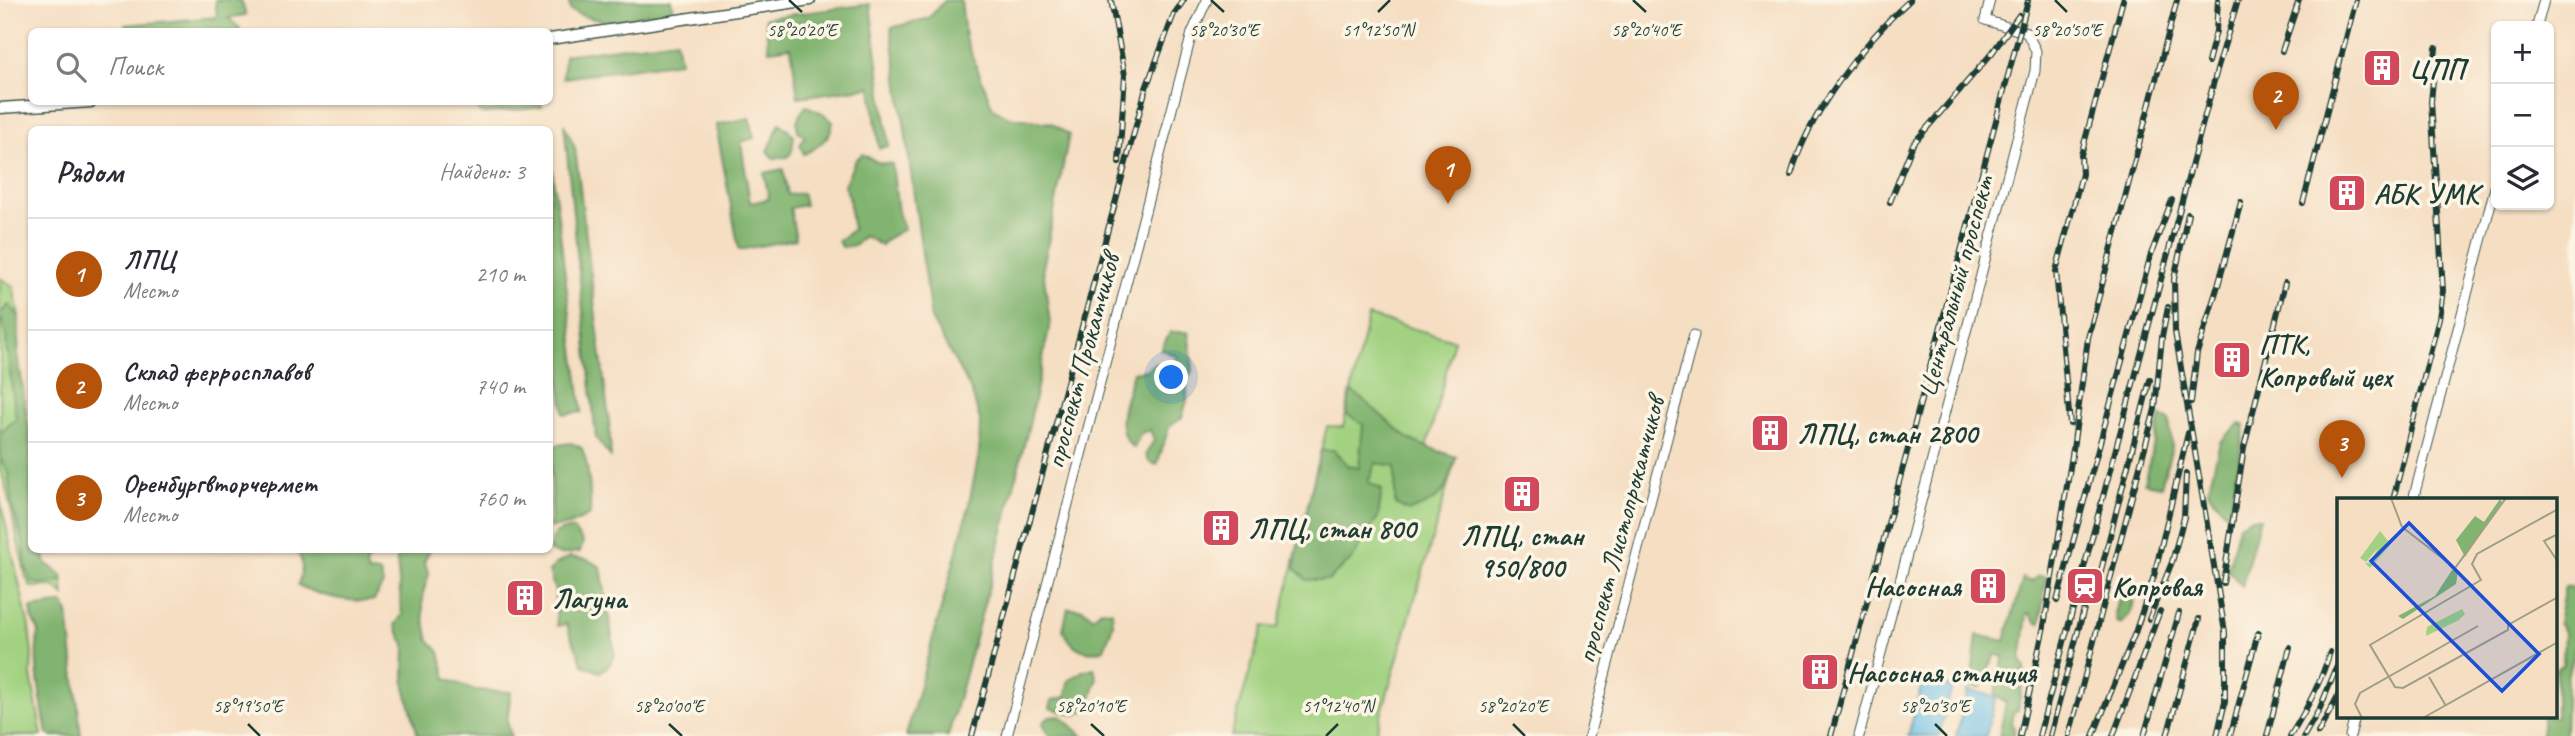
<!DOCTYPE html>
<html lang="ru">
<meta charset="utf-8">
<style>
:root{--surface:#fff;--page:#f2f2f3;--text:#2b2b33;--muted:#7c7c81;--line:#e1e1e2;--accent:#b45309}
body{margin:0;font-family:Caveat,sans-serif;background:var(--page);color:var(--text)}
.controls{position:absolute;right:21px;top:21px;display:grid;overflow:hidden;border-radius:10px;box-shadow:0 2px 5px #0004}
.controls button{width:63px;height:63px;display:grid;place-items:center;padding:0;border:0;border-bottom:2px solid var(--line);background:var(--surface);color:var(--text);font:35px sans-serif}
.you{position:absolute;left:1172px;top:378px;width:24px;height:24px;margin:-18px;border:5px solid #fff;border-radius:50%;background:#1a73e8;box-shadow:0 0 0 10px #1a73e833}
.badge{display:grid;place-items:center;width:46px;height:46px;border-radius:50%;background:var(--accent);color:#fff;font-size:23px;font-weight:700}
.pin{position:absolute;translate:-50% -58px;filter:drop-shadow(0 2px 4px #0008)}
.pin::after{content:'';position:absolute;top:37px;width:24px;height:21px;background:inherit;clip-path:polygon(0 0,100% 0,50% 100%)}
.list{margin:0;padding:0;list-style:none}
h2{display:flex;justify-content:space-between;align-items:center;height:91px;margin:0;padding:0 28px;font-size:30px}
h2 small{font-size:23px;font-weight:400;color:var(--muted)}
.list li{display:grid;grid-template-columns:46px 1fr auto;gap:21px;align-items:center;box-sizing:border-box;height:112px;padding:0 28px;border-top:2px solid var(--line)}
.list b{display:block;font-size:26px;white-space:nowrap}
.list p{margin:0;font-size:23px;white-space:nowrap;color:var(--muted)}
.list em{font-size:23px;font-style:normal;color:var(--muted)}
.icon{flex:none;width:38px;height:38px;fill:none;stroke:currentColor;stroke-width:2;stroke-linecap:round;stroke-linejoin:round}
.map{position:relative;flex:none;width:2575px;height:736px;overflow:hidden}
.search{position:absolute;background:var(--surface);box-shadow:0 2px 5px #0004;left:28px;top:28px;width:525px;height:77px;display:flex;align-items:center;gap:18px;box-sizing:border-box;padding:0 24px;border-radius:10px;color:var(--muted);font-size:26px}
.panel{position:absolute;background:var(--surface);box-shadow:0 2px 5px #0004;left:28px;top:126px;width:525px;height:427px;border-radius:10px}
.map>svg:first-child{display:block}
.green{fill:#a2d281;stroke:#60885a;stroke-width:2}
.forest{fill:#81b46f;stroke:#507852;stroke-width:2}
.water{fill:#6dc0e9;stroke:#467e8e;stroke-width:2}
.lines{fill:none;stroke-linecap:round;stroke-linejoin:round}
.minor-casing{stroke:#3f5549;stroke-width:11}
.tertiary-casing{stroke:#3f5549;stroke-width:13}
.minor{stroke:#fff;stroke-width:9}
.tertiary{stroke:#fff;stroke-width:10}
.rail-casing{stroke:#1f3d34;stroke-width:6}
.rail{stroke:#fcf5e5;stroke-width:3.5;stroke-dasharray:10;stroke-linecap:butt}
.ticks{fill:none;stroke:#1f3d34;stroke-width:2.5}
.labels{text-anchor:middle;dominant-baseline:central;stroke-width:7;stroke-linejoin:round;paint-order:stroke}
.poi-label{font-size:28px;font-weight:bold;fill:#1f3d34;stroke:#fcf5e5;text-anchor:start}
.street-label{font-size:28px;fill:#1f3d34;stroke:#fcf5e5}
.inset-road{fill:none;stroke:#9f9e89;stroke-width:2}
.view{fill:#1d4ed8;fill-opacity:0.15;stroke:#1d4ed8;stroke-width:3.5}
.inset-edge{fill:none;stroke:#1f3d34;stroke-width:3.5}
.ticks-label{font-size:18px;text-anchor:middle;fill:#1f3d34;stroke:#fcf5e5;stroke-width:7;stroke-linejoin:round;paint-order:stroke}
</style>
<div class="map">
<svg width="2575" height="736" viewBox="0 0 2575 736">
<rect width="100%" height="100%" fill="#fcf5e5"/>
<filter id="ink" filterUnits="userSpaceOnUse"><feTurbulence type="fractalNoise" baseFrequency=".0143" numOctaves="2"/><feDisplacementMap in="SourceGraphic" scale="14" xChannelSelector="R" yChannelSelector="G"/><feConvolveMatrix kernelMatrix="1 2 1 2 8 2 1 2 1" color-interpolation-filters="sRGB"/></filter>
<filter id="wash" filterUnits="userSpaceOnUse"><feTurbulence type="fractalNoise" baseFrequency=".00686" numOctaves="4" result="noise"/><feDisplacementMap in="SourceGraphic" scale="28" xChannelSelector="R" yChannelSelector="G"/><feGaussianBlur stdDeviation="1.57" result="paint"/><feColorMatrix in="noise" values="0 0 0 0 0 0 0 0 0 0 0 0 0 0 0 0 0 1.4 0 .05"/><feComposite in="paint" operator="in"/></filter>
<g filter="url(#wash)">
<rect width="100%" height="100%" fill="#f5dec2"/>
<g class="green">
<polygon points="0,278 13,286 19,316 18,355 20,379 31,446 32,550 40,550 45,557 45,566 62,575 64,595 54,586 31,587 26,577 5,483 0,470"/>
<polygon points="1368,316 1454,340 1427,447 1456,457 1375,736 1231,736 1263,626 1278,628 1327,426 1343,427"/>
<polygon points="0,499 29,627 32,654 31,675 42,736 0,736"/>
</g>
<g class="forest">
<polygon points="215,0 241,0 246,15 228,18 240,28 239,31 124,31 125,25 217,17"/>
<path d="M569,0H671L673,10C660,15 647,13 635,17C613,23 590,21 570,10Z"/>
<polygon points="945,0 961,0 965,37 993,108 1009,117 1051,123 1069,135 1043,268 1050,324 1030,421 992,575 948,736 906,736 967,514 979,454 980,420 971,390 931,319 891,28 929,18"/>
<polygon points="870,4 889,146 879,148 871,87 798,97 791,47 769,50 765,18"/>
<polygon points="676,40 680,62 563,78 565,55"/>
<polygon points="476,102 542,102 542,107 481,114"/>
<path d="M806,106L823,113L833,122C831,137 818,148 804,154L800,145L805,136L798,131C795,120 799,115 806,106Z"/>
<polygon points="750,118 754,138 741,142 750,203 769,199 764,173 783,169 788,195 802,193 805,205 790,208 796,239 739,250 716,125"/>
<path d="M780,123L794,136L792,151L788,157L773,158L767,151C776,139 774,133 780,123Z"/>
<polygon points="564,124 575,148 609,420 611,457 596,438"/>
<polygon points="550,153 582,412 564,414 550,299"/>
<path d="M862,154L879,163L892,164L898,212L904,229L888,238L881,245L864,236L854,246L841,247L838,241L853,229C849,215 852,198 844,185L855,161Z"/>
<path d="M9,305L19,316L18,355L31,446L32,550H41L46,563L62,575V581L43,584L32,582L25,566L24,544L12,506L8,472L0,458V433L16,419L6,344C8,331 1,326 0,313Z"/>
<path d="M1170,332H1188L1193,369L1187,380V400L1182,418L1169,427L1157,465L1149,462L1146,454L1154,440L1150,430L1141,433L1134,448C1110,429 1127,397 1133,372L1146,370L1155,363L1169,371L1177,356L1161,350Z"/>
<path d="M1351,391C1372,405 1388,423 1408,438C1422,447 1440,452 1456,457C1445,491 1446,499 1409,511L1395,504V466L1376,463L1368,483L1382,489L1378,517L1352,559L1329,580H1307L1295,569L1296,555L1321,450H1334L1349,466L1359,468L1363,424L1346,414Z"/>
<polygon points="2161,416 2169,420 2172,447 2161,486 2144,483"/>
<polygon points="2239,424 2245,425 2229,516 2208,492 2220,442"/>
<path d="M571,443L582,448C590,470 591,493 590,515L569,525L551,528L550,527L552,494L550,450L557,445Z"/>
<polygon points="2250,518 2260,518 2242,586 2228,570 2239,525"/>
<path d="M573,529L583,542L580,552C567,553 560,558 549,550L555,534L563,530Z"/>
<path d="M300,550H371L366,566L368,572L380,573L383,584L374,600L369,601C344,601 321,597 298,585C301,573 305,565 298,553Z"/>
<polygon points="396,550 430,550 424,562 429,574 423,593 423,614 429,640 440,652 446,679 475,690 511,692 507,721 511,736 418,736 404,683 405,645 395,625 402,615"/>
<path d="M570,557L588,560L601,567L615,655L610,664L600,672L583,665C579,651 570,639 567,624L557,626L555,591L549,571L556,564Z"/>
<path d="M2131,574C2137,590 2136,611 2122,623H2117L2115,614L2125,575Z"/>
<polygon points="2039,576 2046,577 2040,624 2035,622 2030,614 2027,614 2021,661 2025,668 2018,710 2013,713 2011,723 2014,728 2014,736 1999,736 2006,703 1995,694 2004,656 1995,655 1980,688 1971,686 1977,635 2005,641 2023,578 2031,582"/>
<polygon points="2565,586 2575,588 2575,648 2567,677 2565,736 2541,736 2543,717 2556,717 2556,669 2563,664 2564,632 2558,623"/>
<path d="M64,603L68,613L81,736H50L47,734C42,702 32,663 39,631L33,621L31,608Z"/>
<path d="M1068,608L1083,609L1093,617L1101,610L1112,611L1113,625L1104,649C1086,657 1071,647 1063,630Z"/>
<polygon points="1094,668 1097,679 1087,710 1075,715 1050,708 1052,700 1066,697 1068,681 1083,671"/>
<polygon points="1061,716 1083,736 1049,736 1043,723 1049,717"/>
</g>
<g class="water">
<polygon points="1923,679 1952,687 1939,736 1908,736"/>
<polygon points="1968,690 1996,697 1986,736 1956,736"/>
</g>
</g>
<g filter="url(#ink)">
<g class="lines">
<g class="minor-casing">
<g id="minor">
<polyline points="2537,26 2544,0"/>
<polyline points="2413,500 2496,184"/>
<polyline points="1007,736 1192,33 1207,0"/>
<polyline points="1589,736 1694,335"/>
<polyline points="1859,736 2035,71 2036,51 2027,33 1985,20 1990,0"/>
<polyline points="2350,736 2355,717"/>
</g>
</g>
<g class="tertiary-casing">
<g id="tertiary">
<polyline points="550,39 810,0"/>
<polyline points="0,108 91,102"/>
</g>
</g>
<use href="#minor" class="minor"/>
<use href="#tertiary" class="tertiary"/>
<g class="rail-casing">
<g id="rail">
<polyline points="1111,0 1125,75 1119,162"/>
<polyline points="2282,51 2299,0"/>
<polyline points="2208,62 2216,31 2218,0"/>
<path d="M1791,175C1808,115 1863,42 1910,0"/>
<polyline points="1890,202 1913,144 1992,53 2019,15"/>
<polyline points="2303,203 2356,0"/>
<polyline points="2188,214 2174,279 2175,332 2225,632 2225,702 2217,736"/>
<polyline points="2191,402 2197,353 2219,282 2241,202"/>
<polyline points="2070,424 2056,271 2082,174 2081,155 2123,0"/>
<polyline points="2393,500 2439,318 2443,291 2431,102 2436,48"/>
<polyline points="2223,583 2244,448 2285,283"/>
<polyline points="2096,590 2150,380"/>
<polyline points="2057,601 2151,254 2172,200"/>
<polyline points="2149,619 2172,562 2184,517 2186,474"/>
<polyline points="2318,733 2339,694"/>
<polyline points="972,736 1146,88 1174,14 1184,0"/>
<polyline points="1831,736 2028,1"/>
<polyline points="2020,736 2044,626 2073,449 2088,338 2177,0"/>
<polyline points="2039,736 2217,70 2238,0"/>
<polyline points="2050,736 2092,579"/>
<polyline points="2069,736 2155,409 2162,337 2168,307"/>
<polyline points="2093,736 2135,633 2154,576 2188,433"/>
<polyline points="2113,736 2160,611"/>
<polyline points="2144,736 2179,613"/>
<polyline points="2167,736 2199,619"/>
<polyline points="2230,736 2258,633"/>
<polyline points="2267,736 2290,647"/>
<path d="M2290,736C2307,709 2321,682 2330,652"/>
<polyline points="2304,736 2320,708 2339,662"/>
</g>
</g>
<use href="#rail" class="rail"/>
</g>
</g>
<path class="ticks" d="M789,0L802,12M1211,0L1224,12M1633,0L1646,12M2055,0L2067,12M1378,12L1390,0M248,724L260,736M669,724L682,736M1091,724L1104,736M1513,724L1525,736M1935,724L1947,736M1326,736L1338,724"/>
<defs>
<g id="building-square" transform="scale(2.0125)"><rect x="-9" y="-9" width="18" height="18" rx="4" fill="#d1495b" stroke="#fcf5e5"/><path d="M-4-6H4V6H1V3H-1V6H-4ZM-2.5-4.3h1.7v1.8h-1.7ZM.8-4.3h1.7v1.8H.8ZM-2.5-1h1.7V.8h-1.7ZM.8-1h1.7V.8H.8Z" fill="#fff"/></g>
<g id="station-square" transform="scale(2.0125)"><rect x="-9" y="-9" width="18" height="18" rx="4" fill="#d1495b" stroke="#fcf5e5"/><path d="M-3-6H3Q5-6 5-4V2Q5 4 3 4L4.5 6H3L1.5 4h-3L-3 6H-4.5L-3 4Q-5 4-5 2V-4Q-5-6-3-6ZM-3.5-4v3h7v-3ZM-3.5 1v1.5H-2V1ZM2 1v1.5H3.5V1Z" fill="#fff"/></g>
</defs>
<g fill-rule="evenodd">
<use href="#building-square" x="2382" y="68"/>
<use href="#building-square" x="2347" y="193"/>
<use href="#building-square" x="2232" y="360"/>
<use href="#building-square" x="1770" y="433"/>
<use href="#building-square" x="1522" y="494"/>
<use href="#building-square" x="1221" y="528"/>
<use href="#building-square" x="1988" y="586"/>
<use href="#station-square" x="2085" y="586"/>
<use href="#building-square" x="525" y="598"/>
<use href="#building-square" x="1820" y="672"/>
</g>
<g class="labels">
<g class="poi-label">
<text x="2409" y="68">ЦПП</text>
<text x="2374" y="193">АБК УМК</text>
<text x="2259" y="344">ПТК,<tspan x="2259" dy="32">Копровый цех</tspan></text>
<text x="1797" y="433">ЛПЦ, стан 2800</text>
<text x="1248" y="528">ЛПЦ, стан 800</text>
<text x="1522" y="535" text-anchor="middle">ЛПЦ, стан<tspan x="1522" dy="32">950/800</tspan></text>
<text x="1961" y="586" text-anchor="end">Насосная</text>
<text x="2112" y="586">Копровая</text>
<text x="552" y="598">Лагуна</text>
<text x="1847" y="672">Насосная станция</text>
</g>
<g class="street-label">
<text transform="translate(1955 286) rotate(-75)">Центральный проспект</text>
<text transform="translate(1082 361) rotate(-75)">проспект Прокатчиков</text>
<text transform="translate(1620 530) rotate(-75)">проспект Листопрокатчиков</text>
</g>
</g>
<g transform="translate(2337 498)">
<rect width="220" height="220" fill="#f5dec2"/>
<path d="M43,33L51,43L58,41L33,70L28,65H33L41,50L29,64L23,60ZM125,111L128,116L122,122L89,138L90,129Z" fill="#a2d281"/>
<path d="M163,1L165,4L128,59L119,42L138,18L147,24ZM115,72L121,73L119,86L66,121L61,118L98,98Z" fill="#81b46f"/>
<path class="inset-road" d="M54,0L65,29L118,70L169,0M221,11L140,56L135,66L144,82L33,147L58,189L66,190L171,132V127L221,99M221,36L207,43L221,64M92,179L109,208M25,220L18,206L23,195L141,128M86,220L221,144"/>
<path class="view" d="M72,25L202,156L165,193L34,63Z"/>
<rect width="220" height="220" class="inset-edge"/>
</g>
<g class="ticks-label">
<text x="802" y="36">58°20'20"E</text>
<text x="1224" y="36">58°20'30"E</text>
<text x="1646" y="36">58°20'40"E</text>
<text x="2067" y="36">58°20'50"E</text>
<text x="1378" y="36">51°12'50"N</text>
<text x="248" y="712">58°19'50"E</text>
<text x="669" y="712">58°20'00"E</text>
<text x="1091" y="712">58°20'10"E</text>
<text x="1338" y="712">51°12'40"N</text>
<text x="1513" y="712">58°20'20"E</text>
<text x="1935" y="712">58°20'30"E</text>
</g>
</svg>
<div class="controls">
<button>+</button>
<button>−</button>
<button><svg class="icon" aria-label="layers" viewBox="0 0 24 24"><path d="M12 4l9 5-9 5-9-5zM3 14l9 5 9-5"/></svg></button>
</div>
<div class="you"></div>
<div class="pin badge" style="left:1448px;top:204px">1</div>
<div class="pin badge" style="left:2276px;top:130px">2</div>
<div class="pin badge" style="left:2342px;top:478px">3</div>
<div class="search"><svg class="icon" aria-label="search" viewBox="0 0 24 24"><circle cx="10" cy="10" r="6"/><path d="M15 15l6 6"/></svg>Поиск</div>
<section class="panel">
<h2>Рядом<small>Найдено: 3</small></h2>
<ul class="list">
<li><span class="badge">1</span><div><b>ЛПЦ</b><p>Место</p></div><em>210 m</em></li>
<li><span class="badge">2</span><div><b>Склад ферросплавов</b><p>Место</p></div><em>740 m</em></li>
<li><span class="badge">3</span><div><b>Оренбургвторчермет</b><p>Место</p></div><em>760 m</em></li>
</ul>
</section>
</div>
